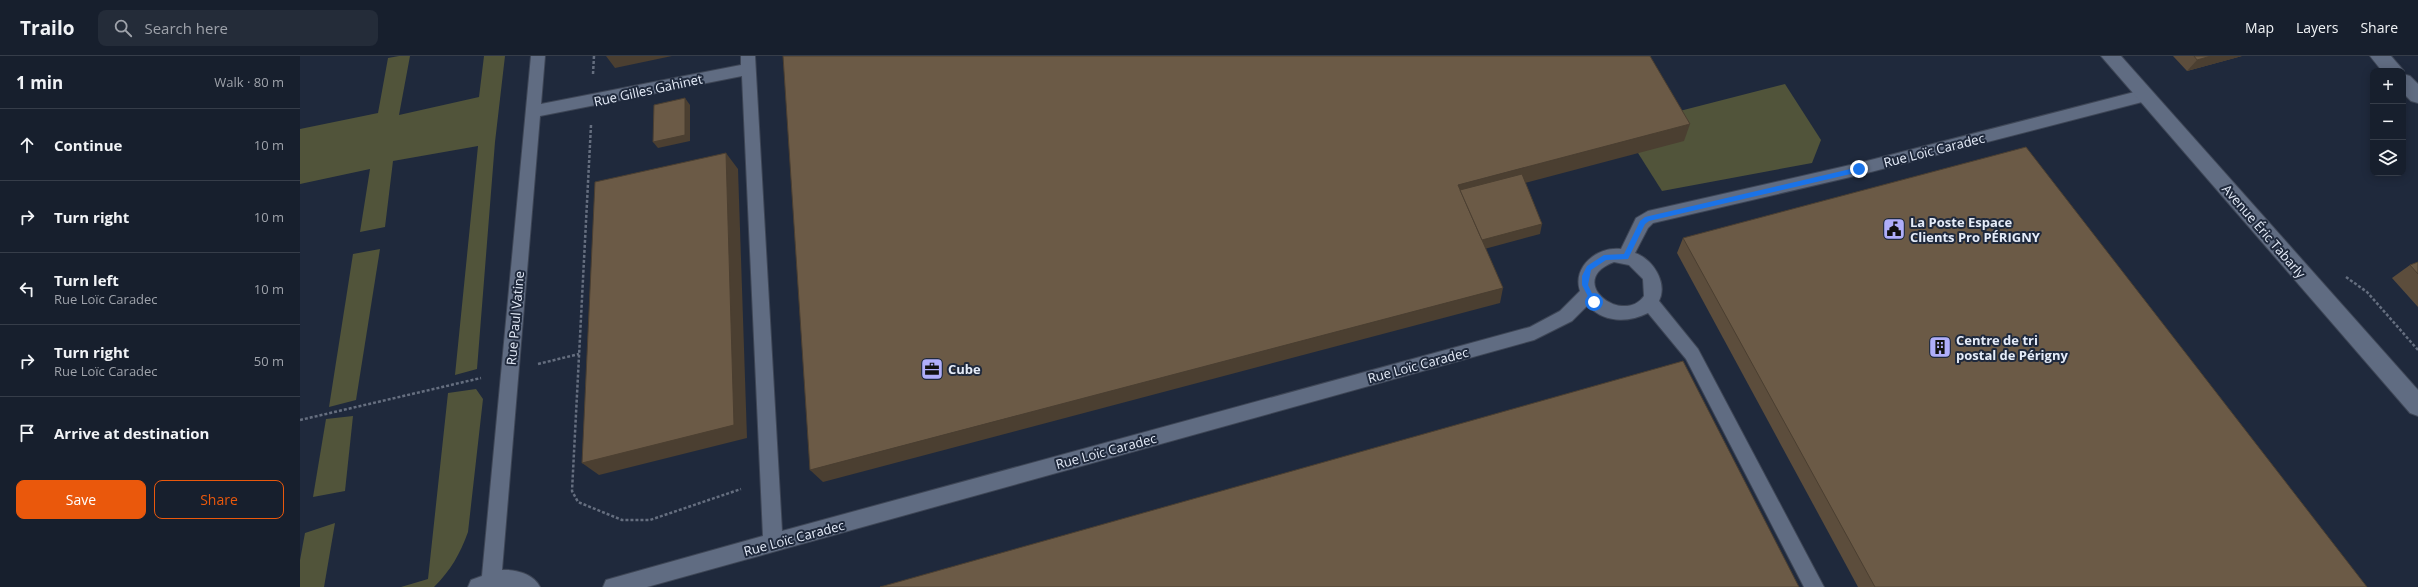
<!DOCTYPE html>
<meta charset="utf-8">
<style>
:root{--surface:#171f2d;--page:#242c39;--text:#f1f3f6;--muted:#9ea2aa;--line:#363d49;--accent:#ea580c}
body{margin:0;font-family:"Open Sans",sans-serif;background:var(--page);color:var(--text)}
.controls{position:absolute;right:12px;top:12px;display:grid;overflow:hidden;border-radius:8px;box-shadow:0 2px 10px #0003}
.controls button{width:36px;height:36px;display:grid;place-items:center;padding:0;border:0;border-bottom:1px solid var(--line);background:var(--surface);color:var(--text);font:20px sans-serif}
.stop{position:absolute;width:12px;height:12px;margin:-9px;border:3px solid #1a73e8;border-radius:50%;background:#fff}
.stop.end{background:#1a73e8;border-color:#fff;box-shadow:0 1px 4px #0008}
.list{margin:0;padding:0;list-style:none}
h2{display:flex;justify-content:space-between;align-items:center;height:52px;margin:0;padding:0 16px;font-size:17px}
h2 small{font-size:13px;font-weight:400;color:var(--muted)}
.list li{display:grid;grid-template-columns:26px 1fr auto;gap:12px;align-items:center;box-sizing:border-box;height:72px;padding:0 16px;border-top:1px solid var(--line)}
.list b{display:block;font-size:15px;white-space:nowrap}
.list p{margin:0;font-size:13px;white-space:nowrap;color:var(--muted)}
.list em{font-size:13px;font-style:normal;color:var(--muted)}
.actions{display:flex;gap:8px;padding:12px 16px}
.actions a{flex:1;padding:9px 0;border:1px solid var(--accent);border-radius:8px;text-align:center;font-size:14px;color:var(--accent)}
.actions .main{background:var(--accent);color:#fff}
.icon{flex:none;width:22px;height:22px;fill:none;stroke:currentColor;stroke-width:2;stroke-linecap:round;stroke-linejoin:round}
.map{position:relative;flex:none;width:2118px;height:531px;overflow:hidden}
header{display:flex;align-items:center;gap:24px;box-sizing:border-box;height:56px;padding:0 20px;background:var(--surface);border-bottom:1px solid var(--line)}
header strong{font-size:19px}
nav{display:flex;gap:22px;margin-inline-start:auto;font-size:14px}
.search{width:280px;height:36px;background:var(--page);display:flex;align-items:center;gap:10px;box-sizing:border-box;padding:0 14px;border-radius:8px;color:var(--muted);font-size:15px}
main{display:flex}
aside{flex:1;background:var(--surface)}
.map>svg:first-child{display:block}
.green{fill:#51543a}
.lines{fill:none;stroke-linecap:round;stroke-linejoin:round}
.service-casing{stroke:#3e4656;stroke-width:2}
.minor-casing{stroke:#3e4656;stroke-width:2}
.path{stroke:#656e7f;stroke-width:2.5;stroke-dasharray:3 2;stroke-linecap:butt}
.service{fill:#606c82;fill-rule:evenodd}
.minor{fill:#606c82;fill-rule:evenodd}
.wall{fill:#5c4d3c}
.shaded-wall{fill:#4b3f31}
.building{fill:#6b5a46;stroke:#4b3f31}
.route{fill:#1a73e8}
.labels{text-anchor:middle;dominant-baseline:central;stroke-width:4;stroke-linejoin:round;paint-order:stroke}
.street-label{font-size:13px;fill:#e5ecf9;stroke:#1f293c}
.poi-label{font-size:13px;font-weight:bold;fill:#e5ecf9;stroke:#1f293c;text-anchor:start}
</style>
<header>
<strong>Trailo</strong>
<div class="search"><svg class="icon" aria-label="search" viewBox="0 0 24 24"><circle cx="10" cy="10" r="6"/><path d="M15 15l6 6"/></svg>Search here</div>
<nav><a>Map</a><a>Layers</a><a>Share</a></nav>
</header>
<main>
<aside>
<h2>1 min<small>Walk · 80 m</small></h2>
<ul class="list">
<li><svg class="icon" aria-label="ahead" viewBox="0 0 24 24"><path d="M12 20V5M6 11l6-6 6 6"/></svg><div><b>Continue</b></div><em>10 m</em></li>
<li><svg class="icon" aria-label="right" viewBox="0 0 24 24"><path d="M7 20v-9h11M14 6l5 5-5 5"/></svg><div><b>Turn right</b></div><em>10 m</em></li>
<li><svg class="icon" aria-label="left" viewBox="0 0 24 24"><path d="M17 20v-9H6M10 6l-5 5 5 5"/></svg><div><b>Turn left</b><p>Rue Loïc Caradec</p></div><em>10 m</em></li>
<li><svg class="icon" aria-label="right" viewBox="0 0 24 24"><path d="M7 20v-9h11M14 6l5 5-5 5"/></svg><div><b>Turn right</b><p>Rue Loïc Caradec</p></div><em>50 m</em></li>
<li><svg class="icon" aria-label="arrive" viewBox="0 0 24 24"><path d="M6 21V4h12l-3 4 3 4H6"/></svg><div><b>Arrive at destination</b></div></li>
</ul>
<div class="actions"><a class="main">Save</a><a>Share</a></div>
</aside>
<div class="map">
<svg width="2118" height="531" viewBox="0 0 2118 531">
<rect width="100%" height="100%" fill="#1f293c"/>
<g class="green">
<polygon points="99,0 110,0 99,59 179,41 184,0 205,0 195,86 177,313 155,319 178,90 93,105 85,171 60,176 70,113 0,128 0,73 78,57 88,2"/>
<polygon points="1485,28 1521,84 1512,107 1362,135 1338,97 1368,58"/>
<polygon points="80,193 56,344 29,351 53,198"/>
<path d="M176,333L183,343L168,476C160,498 151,514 134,531H101L128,523L148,337Z"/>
<polygon points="53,360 45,435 13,441 26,363"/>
<polygon points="35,467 24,531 0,531 0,504 5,477"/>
</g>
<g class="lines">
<g class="service-casing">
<path id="service" d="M231,0H245L241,48L441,9V0H455L482,475L1230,271L1260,255L1280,235C1272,211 1297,190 1321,193L1336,162L1348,155L1559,107L1846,33L1851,35L1853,39L1851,43L1846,45L1559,119L1353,167L1348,172L1335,197C1353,203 1368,227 1359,245L1398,293L1524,531H1504L1386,303L1348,257C1328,267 1303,267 1288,249L1272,265L1234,284L347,531H303L306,524L313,522L463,480L442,20L240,60L202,514C215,513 234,518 240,531H168L171,524L182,520ZM1314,206L1329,209L1343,223L1344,240C1323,270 1264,225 1314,206Z"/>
</g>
<g class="minor-casing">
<g id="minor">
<polygon points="1801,0 1821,0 2118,334 2118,360 2110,357"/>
<polygon points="2070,0 2091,0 2104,15 2082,15"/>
<polygon points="2103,18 2110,20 2118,28 2118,47 2111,45 2103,37"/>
</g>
</g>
<g class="path">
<polyline points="293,18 294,0"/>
<polyline points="291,69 272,435 278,446 322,464 350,464 441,433"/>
<polyline points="2046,221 2067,236 2118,294"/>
<polyline points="238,308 279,298"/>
<polyline points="0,364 181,322"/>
</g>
<use href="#service" class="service"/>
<use href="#minor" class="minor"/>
</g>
<g class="wall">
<polygon points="1873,0 1942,0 1887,15"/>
<polygon points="1383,182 2067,531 1558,531 1377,197"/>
<polygon points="2118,206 2118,251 2092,222 2110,209"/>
</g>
<g class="shaded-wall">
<polygon points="306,0 372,0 315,12"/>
<polygon points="1911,0 1942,0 1887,15 1897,4"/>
<polygon points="385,42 390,49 390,85 358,92 353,86"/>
<polygon points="1390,68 1384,85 1161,144 1158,129"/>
<polygon points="426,97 438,113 447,382 299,419 282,407"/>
<polygon points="1242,168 1240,178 1177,195 1179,184"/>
<polygon points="1203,232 1200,247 523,426 510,414"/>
</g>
<g class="building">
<polygon points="483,0 1350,0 1390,68 1158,129 1203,232 510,414"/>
<polygon points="1894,0 1911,0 1897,4"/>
<polygon points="385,42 385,79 353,86 354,49"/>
<polygon points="1726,91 2067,531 1575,531 1383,182"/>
<polygon points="426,97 434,369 282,407 295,126"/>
<polygon points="1222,118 1242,168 1182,184 1160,134"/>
<polygon points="2118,206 2118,218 2110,209"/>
<polygon points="1383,305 1499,531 580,531"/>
</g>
<polygon class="route" points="1559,111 1562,113 1559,116 1349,165 1345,168 1328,203 1306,204 1291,214 1288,229 1297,248 1292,248 1282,229 1282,220 1287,210 1304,199 1324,198 1340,165 1345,161"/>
<defs>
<g id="civic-square" transform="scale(1.15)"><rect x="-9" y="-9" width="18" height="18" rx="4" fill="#afaefa" stroke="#1f293c"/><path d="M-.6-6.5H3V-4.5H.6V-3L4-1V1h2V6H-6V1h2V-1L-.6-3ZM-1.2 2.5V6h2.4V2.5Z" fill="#111"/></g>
<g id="building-square" transform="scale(1.15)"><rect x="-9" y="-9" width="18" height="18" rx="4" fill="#afaefa" stroke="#1f293c"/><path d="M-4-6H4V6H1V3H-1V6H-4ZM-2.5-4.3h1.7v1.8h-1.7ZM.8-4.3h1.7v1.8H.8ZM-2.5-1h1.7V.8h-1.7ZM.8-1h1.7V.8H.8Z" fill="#111"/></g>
<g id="office-square" transform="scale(1.15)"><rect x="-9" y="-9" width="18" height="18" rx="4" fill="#afaefa" stroke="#1f293c"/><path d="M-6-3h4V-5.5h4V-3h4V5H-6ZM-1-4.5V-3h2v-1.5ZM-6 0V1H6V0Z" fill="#111"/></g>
</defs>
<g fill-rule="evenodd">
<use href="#civic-square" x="1594" y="173"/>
<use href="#building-square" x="1640" y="291"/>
<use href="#office-square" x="632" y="313"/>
</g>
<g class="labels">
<g class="street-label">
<text transform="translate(348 34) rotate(-12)">Rue Gilles Gahinet</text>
<text transform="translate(1634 94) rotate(-14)">Rue Loïc Caradec</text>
<text transform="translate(1964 175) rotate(49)">Avenue Éric Tabarly</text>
<text transform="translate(215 262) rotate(-85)">Rue Paul Vatine</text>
<text transform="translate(1118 309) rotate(-15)">Rue Loïc Caradec</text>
<text transform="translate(806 395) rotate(-15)">Rue Loïc Caradec</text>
<text transform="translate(494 482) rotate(-15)">Rue Loïc Caradec</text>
</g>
<g class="poi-label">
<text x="1610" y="166">La Poste Espace<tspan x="1610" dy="15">Clients Pro PÉRIGNY</tspan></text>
<text x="1656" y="284">Centre de tri<tspan x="1656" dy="15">postal de Périgny</tspan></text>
<text x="648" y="313">Cube</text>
</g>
</g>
</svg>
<div class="controls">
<button>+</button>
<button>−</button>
<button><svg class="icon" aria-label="layers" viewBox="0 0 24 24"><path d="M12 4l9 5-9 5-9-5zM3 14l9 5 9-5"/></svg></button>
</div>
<div class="stop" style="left:1294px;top:246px"></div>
<div class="stop end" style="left:1559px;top:113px"></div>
</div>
</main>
